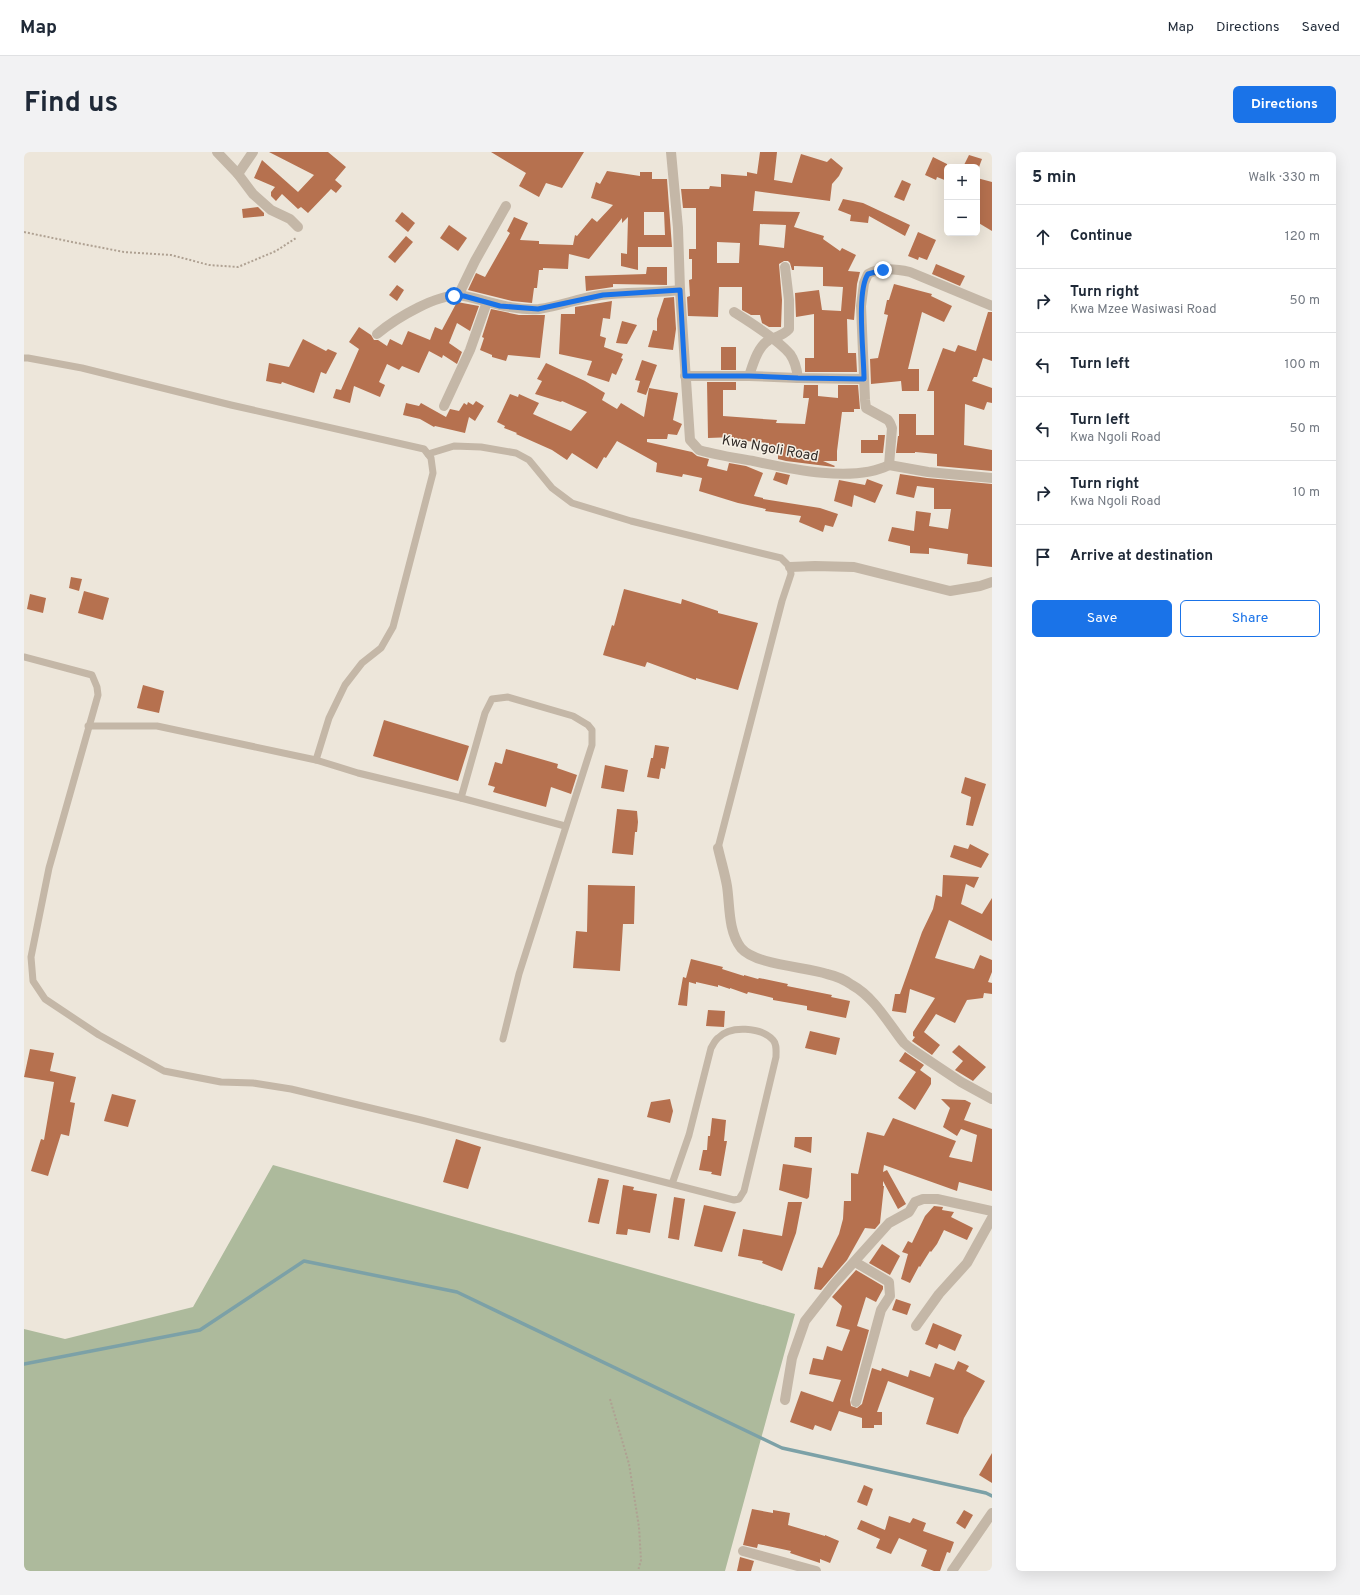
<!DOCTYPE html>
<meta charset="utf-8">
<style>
:root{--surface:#fff;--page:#f2f2f3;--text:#1f2937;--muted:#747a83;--line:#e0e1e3;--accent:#1a73e8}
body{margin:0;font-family:Overpass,sans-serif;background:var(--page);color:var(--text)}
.controls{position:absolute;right:12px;top:12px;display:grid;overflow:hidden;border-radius:6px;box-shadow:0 4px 16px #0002}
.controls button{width:36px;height:36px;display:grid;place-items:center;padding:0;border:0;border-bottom:1px solid var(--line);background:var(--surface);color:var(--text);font:20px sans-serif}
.stop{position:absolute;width:12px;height:12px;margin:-9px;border:3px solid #1a73e8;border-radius:50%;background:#fff}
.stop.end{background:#1a73e8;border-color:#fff;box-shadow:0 1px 4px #0008}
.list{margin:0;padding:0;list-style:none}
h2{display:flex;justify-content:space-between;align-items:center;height:52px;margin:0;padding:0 16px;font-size:17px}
h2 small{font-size:13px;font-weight:400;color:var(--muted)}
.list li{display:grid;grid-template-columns:26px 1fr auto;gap:12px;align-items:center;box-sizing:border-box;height:64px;padding:0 16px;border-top:1px solid var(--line)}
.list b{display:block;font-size:15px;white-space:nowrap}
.list p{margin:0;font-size:13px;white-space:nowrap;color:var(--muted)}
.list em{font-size:13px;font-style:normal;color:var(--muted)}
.actions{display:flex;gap:8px;padding:12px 16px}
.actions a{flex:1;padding:9px 0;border:1px solid var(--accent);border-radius:6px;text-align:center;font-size:14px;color:var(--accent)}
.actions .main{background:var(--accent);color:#fff}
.icon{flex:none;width:22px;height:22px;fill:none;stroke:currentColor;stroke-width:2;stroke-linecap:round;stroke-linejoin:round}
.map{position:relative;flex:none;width:968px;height:1419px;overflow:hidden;border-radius:6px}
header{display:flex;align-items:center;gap:24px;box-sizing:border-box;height:56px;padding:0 20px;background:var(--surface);border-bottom:1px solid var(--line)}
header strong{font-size:19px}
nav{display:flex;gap:22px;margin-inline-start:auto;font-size:14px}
.intro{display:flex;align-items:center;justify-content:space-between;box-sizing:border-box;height:96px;padding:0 24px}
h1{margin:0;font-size:28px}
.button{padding:10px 18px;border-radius:6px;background:var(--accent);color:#fff;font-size:14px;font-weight:700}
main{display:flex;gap:24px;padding:0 24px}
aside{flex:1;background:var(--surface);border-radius:6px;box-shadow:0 4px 16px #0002}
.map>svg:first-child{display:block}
.green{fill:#adba9c}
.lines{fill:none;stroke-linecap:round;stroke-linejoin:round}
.stream{stroke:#7ca1a7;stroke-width:3.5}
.building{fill:#b6714f;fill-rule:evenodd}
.path{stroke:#afa192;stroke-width:2;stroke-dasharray:2 2;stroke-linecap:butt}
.service{stroke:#c4b7a7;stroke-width:7}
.minor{stroke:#c4b7a7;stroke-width:10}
.route{stroke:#1a73e8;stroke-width:5}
.labels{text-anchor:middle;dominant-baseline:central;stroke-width:3;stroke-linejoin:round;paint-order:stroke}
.street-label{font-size:14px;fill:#312b27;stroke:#f6f0e5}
</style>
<header>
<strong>Map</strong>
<nav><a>Map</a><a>Directions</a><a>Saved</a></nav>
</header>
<div class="intro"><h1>Find us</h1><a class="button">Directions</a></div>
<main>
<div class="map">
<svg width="968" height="1419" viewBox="0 0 968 1419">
<rect width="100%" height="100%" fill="#ede6da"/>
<polygon class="green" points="249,1013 771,1162 701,1419 0,1419 0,1177 41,1187 169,1155"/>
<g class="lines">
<polyline class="stream" points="0,1212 176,1178 280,1109 433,1140 758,1296 962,1341 968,1344"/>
</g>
<g class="building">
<polygon points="245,0 304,0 322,15 311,28 318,34 312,41 307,37 284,61 277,55 274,57 258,42 252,49 247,44 247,40 251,35 230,26 238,8 274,40 290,23"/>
<polygon points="467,0 560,0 538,36 522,31 515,45 495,34 502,21"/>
<path d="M736,0H753L750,28L768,31L777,2L803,10L807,6L819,16L815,24L808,32L806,49L731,39L729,59L776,60L770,75L800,84L799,87L816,99L818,96L832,103L824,119L836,120L833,132L830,168L823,167L824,201H832L833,220H781V206H790V162L772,165L771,141L795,138L798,158L817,159L819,135L799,134V115L770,114V118H768L766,111L764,109H760L755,112L758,148L757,175H745L738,171L736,163H727L718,158V135H695L694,165L664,164L663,145L666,144L665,128L668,127V107H665V97H672V56H659L657,37H685L686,34L697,35V22L723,24V20L733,22ZM736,72L762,73L760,96L735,93ZM693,90L716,91L715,111H693Z"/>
<polygon points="945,3 958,7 955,15 939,15"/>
<polygon points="909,5 923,12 923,29 913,25 912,28 901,23"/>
<path d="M583,19L616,24V20H628V27H643L648,95H614V118L597,114V101L603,102L604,65L598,71V66L565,107L545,102L544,117L519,116V118H515L513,136H510L508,151L488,149L444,138L452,121L461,125L486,81L483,79L490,65L504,71L496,88L515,89V92L549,93L551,83L553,84L568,66L573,70L589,53L567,46L572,30L576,32ZM620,60H640L641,83H620Z"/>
<polygon points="953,26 968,30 968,79 953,70"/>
<polygon points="878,28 887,32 880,49 870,45"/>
<polygon points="819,47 839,51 886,73 881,84 845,64 844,71 826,69 827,63 814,58"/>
<polygon points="234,55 240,61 240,64 219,66 218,57"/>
<polygon points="378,60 391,71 384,80 371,69"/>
<polygon points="425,73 443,86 434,99 416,86"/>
<polygon points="894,80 912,88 903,108 895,105 894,108 884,104"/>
<polygon points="382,84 389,90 371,111 364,105"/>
<polygon points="912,112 941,124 936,134 908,122"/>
<polygon points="623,115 643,115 643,133 589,132 589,135 562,139 561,124 622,122"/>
<polygon points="870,132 908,142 907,144 928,154 920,170 898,160 884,217 895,217 895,239 878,239 877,229 847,232 846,207 854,206 864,163 860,162 863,148 865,148"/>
<polygon points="373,133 380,138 373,149 365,143"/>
<polygon points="650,145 652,177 649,198 624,195 629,178 633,179 633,167 640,146"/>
<polygon points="588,149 586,167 579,166 576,184 582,186 580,195 599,202 597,206 599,207 592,223 588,221 585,230 563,223 568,209 535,202 537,162 551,162 551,155"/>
<polygon points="433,150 455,154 446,179 433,171 425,191 438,200 433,212 419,203 418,206 405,199 395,221 378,214 375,218 363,212 355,230 361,233 356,245 330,234 326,251 309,246 312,237 317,238 335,197 325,190 335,175 347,183 350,188 354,188 363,194 366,187 378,193 384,179 406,188 411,175 418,178"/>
<polygon points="467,157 495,163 521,163 516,206 484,203 482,209 468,205 468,203 456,198 460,186 458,185"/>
<polygon points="964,160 968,160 968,209 959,206 953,225 950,225 948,229 968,236 968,251 963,250 960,258 941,252 940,293 968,298 968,319 913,314 913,302 891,300 891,301 872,301 874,284 875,284 875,262 892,262 892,283 910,283 910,239 903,239 919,196 931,200 934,193 952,199"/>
<polygon points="598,169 613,173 603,192 592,191"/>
<polygon points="279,187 302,199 304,197 313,201 302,222 297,220 290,241 258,230 257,232 242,229 245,211 265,215"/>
<rect x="697" y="195" width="15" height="23"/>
<polygon points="618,208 633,213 622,243 613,240 616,229 611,228"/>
<polygon points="522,211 561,229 581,241 578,248 593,257 597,251 620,265 625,236 654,241 649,268 658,272 653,283 644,282 643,287 623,287 623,290 668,300 673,304 685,307 683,314 703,319 705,311 722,314 739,321 730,344 739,346 739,347 796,356 814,362 809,375 801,373 799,380 775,370 777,364 741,359 742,357 714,351 675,339 678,326 659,322 658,325 632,320 633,311 593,289 582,306 580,305 573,317 548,301 543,308 528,298 492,282 493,281 480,276 481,274 473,270 486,242 494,245 495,242 515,251 509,262 547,279 563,260 538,249 537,250 511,242 518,229 513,227"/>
<polygon points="683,230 712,230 712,238 699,238 699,264 753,268 752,271 781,272 785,246 779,246 780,233 794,233 794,244 814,246 814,233 834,233 836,257 830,257 830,260 818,260 813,299 813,309 799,309 811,314 810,315 762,309 754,307 754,300 744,299 745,291 710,288 710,285 684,286"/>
<polygon points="452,249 460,254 451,269 445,265 441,281 411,274 410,275 396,267 379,263 382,251 395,254 397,251 422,265 426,257 435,259 440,251 443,253 444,250 449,253"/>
<polygon points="854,283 861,283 859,301 837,301 837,288 854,288"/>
<polygon points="752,320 766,323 763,333 749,328"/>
<polygon points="876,322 903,326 968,332 968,415 943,412 944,402 905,396 905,402 886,401 886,394 864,389 868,375 890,379 892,359 907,361 905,374 924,377 927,357 910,357 910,336 893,334 890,346 872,342"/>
<polygon points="843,327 859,333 851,351 830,343 828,355 810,349 815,328 841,333"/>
<polygon points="47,425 58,427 55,439 45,436"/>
<polygon points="600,437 657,452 658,447 694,459 694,461 734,471 714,538 672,526 672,528 623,510 621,515 579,503 588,473 590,474"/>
<polygon points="60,439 85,446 79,468 54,461"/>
<polygon points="6,442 22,446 19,461 3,457"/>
<polygon points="119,533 140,539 135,561 113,556"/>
<polygon points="360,568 445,594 434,629 349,604"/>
<polygon points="631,593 645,595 641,617 637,616 635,627 623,625 627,606 629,606"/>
<polygon points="482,597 534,612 533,616 553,623 547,642 527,635 522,655 469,640 471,635 464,633 471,610 478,612"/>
<polygon points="581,613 604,618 600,640 577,636"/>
<polygon points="941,625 962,632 949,674 942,673 947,645 937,641"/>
<polygon points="593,657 613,659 614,670 613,680 611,680 609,703 588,701"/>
<polygon points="946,692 965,702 957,716 926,705 930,693 944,697"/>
<polygon points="919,723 955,725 950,736 942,732 937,752 958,762 968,746 968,789 925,768 911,806 950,817 956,803 968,808 968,820 964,830 968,831 968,842 960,841 959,846 943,848 931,871 912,862 900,880 916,893 908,903 888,889 891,885 889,884 889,880 911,846 886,837 882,861 868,859 871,842 876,842 898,780 909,757 912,743 918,745"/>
<polygon points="564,733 611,734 610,772 599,772 596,819 549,816 552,779 563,780"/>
<polygon points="667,807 699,815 698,817 720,824 720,823 734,827 735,826 764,832 763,834 808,843 807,845 826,849 822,866 783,858 783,854 749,848 749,846 724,840 723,842 706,836 706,837 694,833 694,835 672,830 672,832 665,830 663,854 654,853 659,825 662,826"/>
<polygon points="684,858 701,859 700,875 682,874"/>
<polygon points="786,879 816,886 812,903 781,896"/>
<polygon points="935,893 962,915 949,929 931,918 939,909 928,900"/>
<polygon points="6,897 30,901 26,919 52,925 46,950 51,951 45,984 37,982 24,1024 7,1019 17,987 20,988 30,930 0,925"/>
<polygon points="881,900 900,913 896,918 907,926 907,932 891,958 874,946 892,920 875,909"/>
<polygon points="88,942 112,948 104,975 80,969"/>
<polygon points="646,947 649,959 646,971 623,965 627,950"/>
<polygon points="917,947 941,948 947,951 940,968 968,977 968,1039 935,1030 933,1039 860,1013 859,1020 863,1018 882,1052 874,1057 859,1029 859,1034 860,1034 856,1071 851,1077 841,1076 823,1108 797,1138 790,1137 794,1115 798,1116 815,1082 819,1067 820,1049 827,1049 827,1021 834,1022 843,980 860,984 869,966 932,989 925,1005 948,1010 953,983 937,977 933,984 919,975 926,956"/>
<polygon points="688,966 702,968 700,989 703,989 697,1024 687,1022 688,1020 675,1018 679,998 683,998 684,984 686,984"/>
<polygon points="771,985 788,985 787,1001 770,995"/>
<polygon points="432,987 457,995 444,1037 419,1030"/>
<polygon points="759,1012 788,1016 785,1045 783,1047 755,1038"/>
<polygon points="574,1026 585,1028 575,1072 564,1070"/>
<polygon points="599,1033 610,1035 609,1038 633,1042 626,1081 604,1077 603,1083 592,1082"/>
<polygon points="650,1045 661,1047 655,1088 644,1086"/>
<polygon points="764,1050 778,1050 772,1081 758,1119 738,1111 739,1109 714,1104 719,1077 758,1084"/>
<polygon points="680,1053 712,1060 698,1100 670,1094"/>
<polygon points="910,1054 919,1055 918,1058 930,1060 927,1065 949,1076 943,1088 920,1078 913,1092 907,1100 906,1099 896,1115 895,1114 886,1131 877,1127 884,1102 878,1100 884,1089 888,1091 901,1064"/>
<polygon points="858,1092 876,1104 866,1123 845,1111"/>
<polygon points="832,1118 859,1134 859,1137 852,1150 842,1145 833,1174 845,1178 826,1248 827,1254 833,1256 838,1252 848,1216 857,1219 858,1216 884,1225 886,1218 906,1225 911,1211 930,1218 934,1209 945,1214 942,1219 961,1229 940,1266 934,1282 902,1272 910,1246 864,1229 853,1260 858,1260 858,1273 850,1273 850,1276 838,1276 838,1266 815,1259 807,1279 791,1273 789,1278 766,1270 777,1239 809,1250 817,1228 785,1222 789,1206 799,1208 803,1194 818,1199 826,1178 812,1174 818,1154 808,1145"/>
<polygon points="872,1147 887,1152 883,1163 868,1158"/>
<polygon points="909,1171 938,1183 931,1199 915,1192 913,1197 901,1192"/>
<polygon points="968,1301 968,1331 955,1323"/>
<polygon points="840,1333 849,1337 843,1354 833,1350"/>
<polygon points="728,1357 749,1361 749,1358 766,1361 764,1373 801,1384 801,1383 815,1389 806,1411 796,1407 796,1411 766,1401 767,1399 734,1392 733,1396 719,1393"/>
<polygon points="940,1358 949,1363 941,1377 932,1371"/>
<polygon points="865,1364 886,1371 889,1366 902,1371 899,1379 930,1390 926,1401 923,1400 916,1419 910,1419 897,1414 903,1398 875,1386 867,1402 852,1396 856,1387 833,1377 837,1368 861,1378"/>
<polygon points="716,1405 730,1409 727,1419 713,1419"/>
</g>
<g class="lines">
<g class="path">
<polyline points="0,80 48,90 100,100 147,103 185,113 214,115 252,99 272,86"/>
<polyline points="586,1247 605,1312 615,1375 617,1408 614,1419"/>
</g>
<g class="service">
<polyline points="0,206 4,206 58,216 207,253 400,297 407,306 409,321 369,475 357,496 338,511 321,533 305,566 292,608"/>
<polyline points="404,302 430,294 457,295 492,301 505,308 528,336 548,351 607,369 757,406 766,415 767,422 758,449 694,696"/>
<path d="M0,505L68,523L73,535L74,543L25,716L7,805L9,829L21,847L75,883L140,919L197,930L229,931L267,937L397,968L710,1048L715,1047L720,1039L752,905C752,899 753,892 749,888C737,875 706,873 694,886C691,888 689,893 687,896L665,983L648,1032"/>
<polyline points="64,574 133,574 292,608 334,621 437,646 541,674"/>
<polyline points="437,646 461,561 468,547 484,545 549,564 564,573 568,578 568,593 495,822 479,887"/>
</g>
<g class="minor">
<polyline points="193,0 214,22 229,42 247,58 266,67 274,75"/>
<path d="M647,0L654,76L656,138L666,288L675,298C692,303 711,306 729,309C766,317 830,331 865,313L867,289L868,276L866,271L864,268L842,256L841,248L837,154L840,131L844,122C856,115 873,117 886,120L968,154"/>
<polyline points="214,22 229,0"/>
<polyline points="434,144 451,109 482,54"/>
<path d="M710,160C726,170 754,188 766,202C771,209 773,218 774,226"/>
<path d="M353,182C371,167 416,139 440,144C465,149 489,159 515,157C536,154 556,146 577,143C603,140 630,141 656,138"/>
<polyline points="661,224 725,224 774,226 840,227"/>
<path d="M725,224C729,212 734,194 745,188C752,185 760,183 765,177V148L761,115"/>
<polyline points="420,254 446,198 463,150"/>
<polyline points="865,313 904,320 968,326"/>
<polyline points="766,415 791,414 830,415 926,439 956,434 968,430"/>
<path d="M694,696C697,709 701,722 703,734C706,754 704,779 717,796C731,813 783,815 803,822C812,824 821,828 828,833C850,845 865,872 880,891L886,896L937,930L968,947"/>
<polyline points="831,1110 865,1130 866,1144 857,1158 832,1250"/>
<polyline points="892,1174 915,1142 943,1111 968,1066"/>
<polyline points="761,1248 768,1206 781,1169 810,1132 865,1071 885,1060 891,1050 899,1047 913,1047 968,1059"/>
<polyline points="719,1399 792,1419"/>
<polyline points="928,1419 968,1361"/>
</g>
</g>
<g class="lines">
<path class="route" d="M430,144H440L476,154L514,157L579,143L656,138L661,224H725L774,226L840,227C840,202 832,140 844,122L859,118"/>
</g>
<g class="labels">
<g class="street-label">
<text transform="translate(746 297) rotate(10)">Kwa Ngoli Road</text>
</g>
</g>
</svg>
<div class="controls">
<button>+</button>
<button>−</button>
</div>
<div class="stop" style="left:430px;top:144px"></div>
<div class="stop end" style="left:859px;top:118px"></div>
</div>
<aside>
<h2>5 min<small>Walk · 330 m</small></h2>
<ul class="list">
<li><svg class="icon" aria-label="ahead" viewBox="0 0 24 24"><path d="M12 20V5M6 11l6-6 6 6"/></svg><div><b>Continue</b></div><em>120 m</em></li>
<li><svg class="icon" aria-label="right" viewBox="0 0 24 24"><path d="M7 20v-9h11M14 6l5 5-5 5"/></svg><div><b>Turn right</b><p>Kwa Mzee Wasiwasi Road</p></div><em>50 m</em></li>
<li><svg class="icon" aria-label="left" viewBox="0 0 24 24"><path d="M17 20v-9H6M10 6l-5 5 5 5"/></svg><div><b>Turn left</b></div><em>100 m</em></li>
<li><svg class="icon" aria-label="left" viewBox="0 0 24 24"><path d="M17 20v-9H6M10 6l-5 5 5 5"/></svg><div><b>Turn left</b><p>Kwa Ngoli Road</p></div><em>50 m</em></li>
<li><svg class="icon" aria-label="right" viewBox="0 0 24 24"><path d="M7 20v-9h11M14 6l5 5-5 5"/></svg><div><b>Turn right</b><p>Kwa Ngoli Road</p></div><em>10 m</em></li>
<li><svg class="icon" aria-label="arrive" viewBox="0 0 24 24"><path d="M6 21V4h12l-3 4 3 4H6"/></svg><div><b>Arrive at destination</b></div></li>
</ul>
<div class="actions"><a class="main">Save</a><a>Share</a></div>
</aside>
</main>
